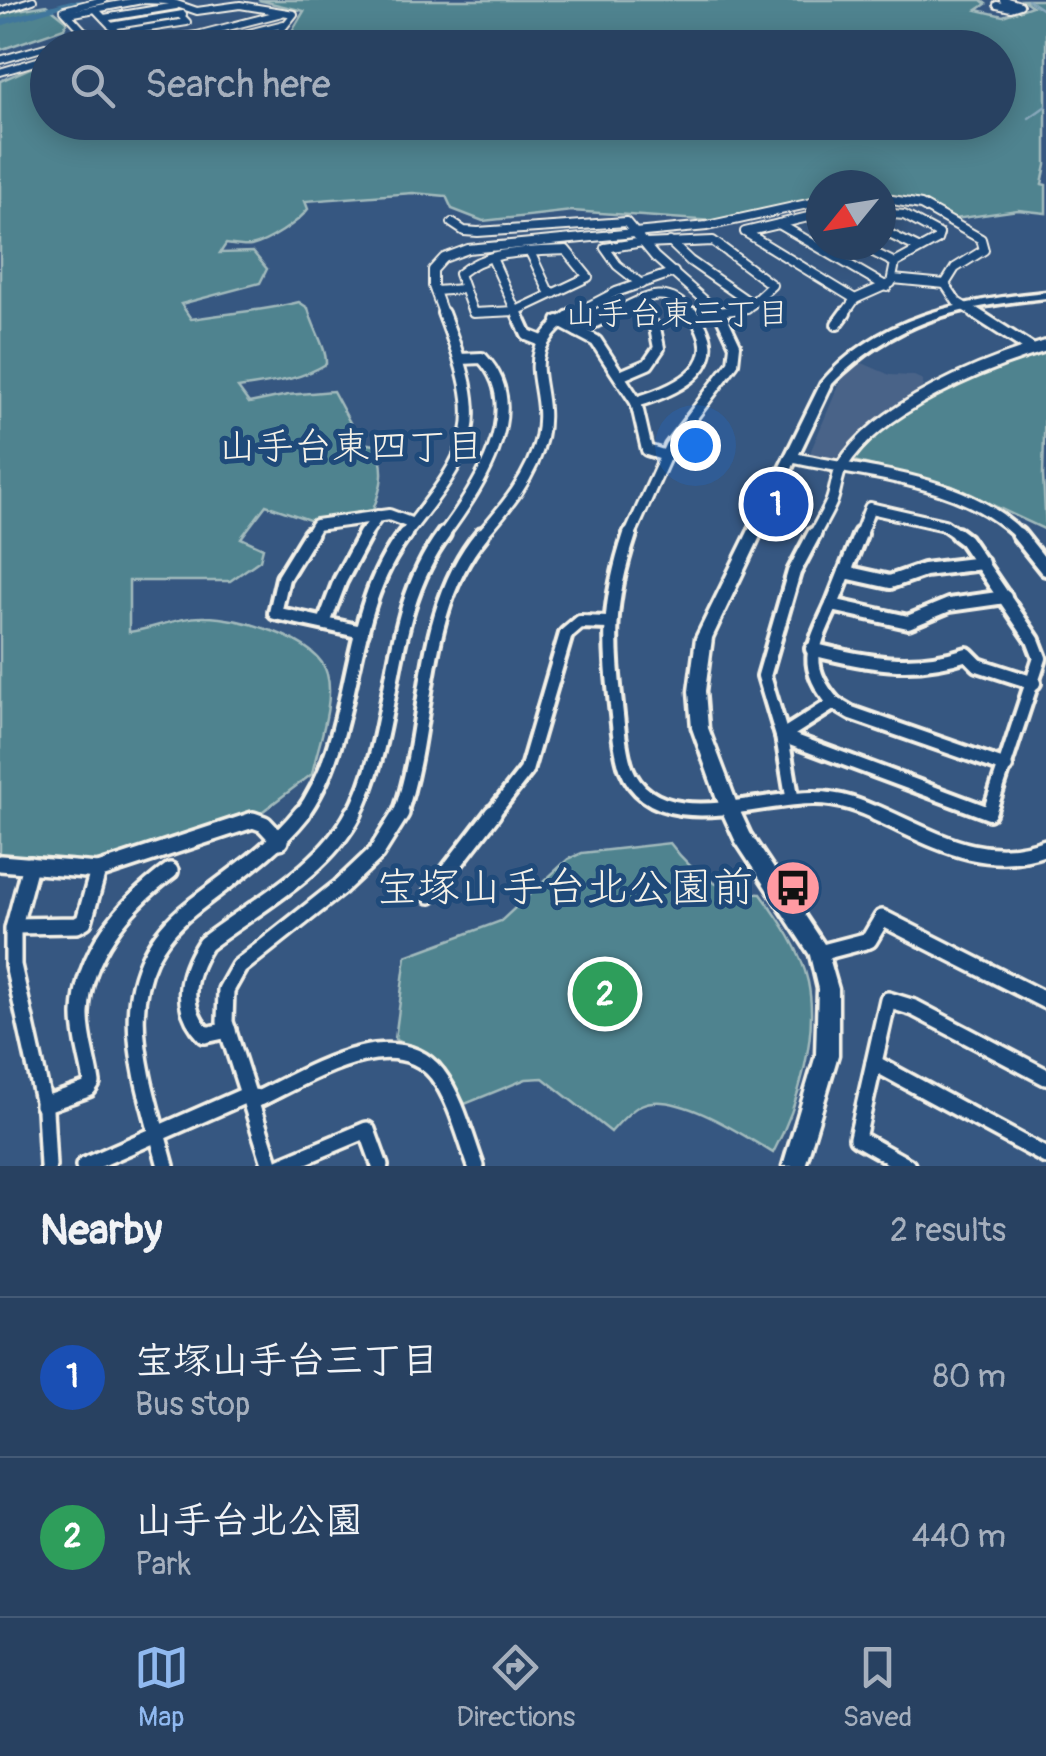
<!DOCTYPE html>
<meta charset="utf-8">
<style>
:root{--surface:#284161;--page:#344c6a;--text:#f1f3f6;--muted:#a5afbd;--line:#445a76;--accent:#90b9f0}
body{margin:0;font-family:Pangolin,"Klee One",sans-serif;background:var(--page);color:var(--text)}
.compass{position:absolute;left:806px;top:170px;width:90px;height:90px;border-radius:50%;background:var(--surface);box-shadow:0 5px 25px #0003;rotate:240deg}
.you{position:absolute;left:695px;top:445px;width:35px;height:35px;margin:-25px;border:8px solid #fff;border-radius:50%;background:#1a73e8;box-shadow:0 0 0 15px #1a73e833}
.badge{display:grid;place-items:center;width:65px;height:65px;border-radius:50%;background:var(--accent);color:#fff;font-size:32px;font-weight:700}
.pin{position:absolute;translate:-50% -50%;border:5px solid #fff;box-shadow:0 2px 10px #0006}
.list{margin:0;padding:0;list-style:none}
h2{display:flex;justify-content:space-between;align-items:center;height:130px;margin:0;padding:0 40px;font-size:42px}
h2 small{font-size:32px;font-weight:400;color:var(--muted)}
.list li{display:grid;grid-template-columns:65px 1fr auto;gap:30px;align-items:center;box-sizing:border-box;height:160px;padding:0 40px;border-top:2px solid var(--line)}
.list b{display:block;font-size:38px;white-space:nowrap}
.list p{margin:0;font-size:32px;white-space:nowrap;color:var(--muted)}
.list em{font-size:32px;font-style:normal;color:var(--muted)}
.icon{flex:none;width:55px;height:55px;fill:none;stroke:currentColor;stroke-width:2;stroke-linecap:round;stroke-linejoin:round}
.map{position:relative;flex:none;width:1046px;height:1166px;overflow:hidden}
.search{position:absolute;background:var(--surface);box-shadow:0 5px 25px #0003;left:30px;right:30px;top:30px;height:110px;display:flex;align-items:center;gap:25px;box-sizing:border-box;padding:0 35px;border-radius:55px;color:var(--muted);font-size:38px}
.sheet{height:450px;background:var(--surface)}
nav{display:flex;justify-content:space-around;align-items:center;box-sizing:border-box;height:140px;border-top:2px solid var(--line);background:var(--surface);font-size:28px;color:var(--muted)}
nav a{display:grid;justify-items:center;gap:5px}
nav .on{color:var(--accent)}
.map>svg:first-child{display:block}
.built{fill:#496388}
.green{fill:#4f838f;stroke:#a2babc;stroke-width:2.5}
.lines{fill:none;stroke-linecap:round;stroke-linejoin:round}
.stream{stroke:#87a7ba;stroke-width:2.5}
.river{fill:#3f769c;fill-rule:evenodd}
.street-far4-casing{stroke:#f4f1e8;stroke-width:10}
.street-far3-casing{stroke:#f4f1e8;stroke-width:12}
.street-far2-casing{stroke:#f4f1e8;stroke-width:16}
.street-far1-casing{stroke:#f4f1e8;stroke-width:20}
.street-casing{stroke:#f4f1e8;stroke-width:22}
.secondary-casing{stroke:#f4f1e8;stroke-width:7}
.street-far4{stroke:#1f4a7a;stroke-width:6}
.street-far3{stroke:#1f4a7a;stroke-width:8}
.street-far2{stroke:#1f4a7a;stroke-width:10}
.street-far1{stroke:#1f4a7a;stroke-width:12}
.street{stroke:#1f4a7a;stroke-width:15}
.secondary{fill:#1f4a7a;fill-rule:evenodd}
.labels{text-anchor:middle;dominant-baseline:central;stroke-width:10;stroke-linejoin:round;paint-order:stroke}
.far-neighbourhood-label{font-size:32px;fill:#f4f1e8;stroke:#1f4a7a}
.neighbourhood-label{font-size:38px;fill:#f4f1e8;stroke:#1f4a7a}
.near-poi-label{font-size:42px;fill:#f4f1e8;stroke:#1f4a7a;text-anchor:end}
</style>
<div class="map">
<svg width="1046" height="1166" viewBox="0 0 1046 1166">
<rect width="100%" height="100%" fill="#365781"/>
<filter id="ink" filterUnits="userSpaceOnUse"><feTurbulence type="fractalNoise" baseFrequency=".01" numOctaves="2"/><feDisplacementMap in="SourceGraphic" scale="20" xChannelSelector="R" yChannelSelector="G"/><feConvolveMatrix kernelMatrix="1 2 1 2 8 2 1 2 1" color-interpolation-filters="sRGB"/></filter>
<g filter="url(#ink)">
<polygon class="built" points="860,362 890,375 914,376 923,380 923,387 834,463 809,455 843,375"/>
<g class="green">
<path d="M258,0H981L986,4L977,10L1003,16L1032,6L1023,0H1046V165L1042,184L1046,185V213L1018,210L955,219L931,207L881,197V185H821V199L713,221L572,211L483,221L452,209L446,196L413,193L305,201L308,209C298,223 268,242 251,246C244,247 233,245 226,244L220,253L253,252L267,269L260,283L181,304L191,319C228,313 263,311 299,302L308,308C312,326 327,348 326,364C299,381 267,383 238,388L249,403L288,395L333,391L361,443L375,445C387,468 382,486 373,510L315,522L266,505L241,538L263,548L260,560L230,581H129V632C154,629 180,616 205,617C238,617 318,638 327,674C335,702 318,745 312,774L259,814L93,863L0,856V81L30,68L47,67L48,122H998V48L293,47L288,38L304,11Z"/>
<polygon points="47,5 67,21 64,28 0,50 0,13"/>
<path d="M1038,352L1046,354L1043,476L1046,530L952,486L854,461C897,402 972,378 1038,352Z"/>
<path d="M670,843C694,875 720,893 761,894C780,920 801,950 808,982C819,1035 798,1106 773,1153C744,1135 674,1089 641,1105C629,1111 619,1123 611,1132L543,1078L526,1079L465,1104L440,1062L395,1039L406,956L501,921L568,859L582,853Z"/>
</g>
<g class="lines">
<g class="stream">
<polyline points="1028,0 1046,12"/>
<polyline points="1029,118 1046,106"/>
</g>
<polygon class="river" points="71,0 87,0 0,26 0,20"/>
<g class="street-far4-casing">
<g id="street-far4">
<polyline points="997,5 1011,8 1020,5 1003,0"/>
<polyline points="0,11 33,0"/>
<polyline points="97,11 118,33 187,22 180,15"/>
<polyline points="69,14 142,0 168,1 197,11 240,5 294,14 278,34 292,48"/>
<polyline points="104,18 176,6"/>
<polyline points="111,26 183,14"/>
<polyline points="100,48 197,35 282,13"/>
<polyline points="189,48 284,24"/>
<polyline points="232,48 280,36"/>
<polyline points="0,60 87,35 64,10 103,0"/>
<polyline points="0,72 48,58"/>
</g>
</g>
<g class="street-far3-casing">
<g id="street-far3">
<polyline points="881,198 921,205 981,239 984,250 955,268 945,284"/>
<polyline points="821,214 745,232 855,299 891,283 895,263 937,240 939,234 904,215 881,213"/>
<polyline points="452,223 464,231 478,232 626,222 655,257 722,316"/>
<polyline points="779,224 887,287"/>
<polyline points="881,230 918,248"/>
<polyline points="670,242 690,261 752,304"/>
<polyline points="645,244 713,241 772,285 747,308 719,312"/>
<polyline points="859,245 895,263"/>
<path d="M566,250L588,277L516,311L473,313L459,274C489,249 529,252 566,250Z"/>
<polyline points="531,254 548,290 554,293"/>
<polyline points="492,258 518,316"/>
<polyline points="893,279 945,284"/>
<polyline points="641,284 617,265 605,248 643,242"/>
<polyline points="945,284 957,302 979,316"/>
<polyline points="435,291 463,289"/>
<polyline points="636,305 646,316"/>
<polyline points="444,316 433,286 433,270 444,258 468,249 707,226 821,201"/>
<polyline points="570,316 616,292 674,272"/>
<path d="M608,316C642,299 666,280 694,316"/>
<polyline points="843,316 855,299"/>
</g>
</g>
<g class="street-far2-casing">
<g id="street-far2">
<polyline points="517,313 527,335 542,341"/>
<polyline points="975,313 1033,350"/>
<polyline points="558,321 596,341 636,402 647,450 666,456"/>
<polyline points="837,324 845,313"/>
<polyline points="577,331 613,313"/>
<polyline points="620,376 648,364 659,348 655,328 644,313"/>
<path d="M636,402C680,389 732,364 692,313"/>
<path d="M790,457C864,474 966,478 1021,537"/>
<polyline points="309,537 316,525 389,515 413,524"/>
<polyline points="363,537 378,516"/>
<path d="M403,537C476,444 487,428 443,313"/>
<path d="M442,537C475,493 532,410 482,358L460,359"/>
<path d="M480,537C505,508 532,477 541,438C553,382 510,357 573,313"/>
<polyline points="629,537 670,446 733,363 735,345 720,313"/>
<path d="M813,537C819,526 826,514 831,503C836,491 836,477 842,466C878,407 983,365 1046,346"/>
<polyline points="859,537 870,508 944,525 961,537"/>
</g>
</g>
<g class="street-far1-casing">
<g id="street-far1">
<polyline points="310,534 283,578 275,613 362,632"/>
<path d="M630,534C606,607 609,641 617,715C619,733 620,751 626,768C654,840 761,796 816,798C840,798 861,806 882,816"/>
<polyline points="1018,534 1046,569"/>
<polyline points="845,572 860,534"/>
<polyline points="832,605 845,572 890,582 924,570 982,563"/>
<polyline points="324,623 340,581 365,534"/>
<path d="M812,649C866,663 913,672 967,654L978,665L1034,683"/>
<path d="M834,703C801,666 813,646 832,605L908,622L949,605L1005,597"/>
<polyline points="782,736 989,813 1040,658 1033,640 965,540 957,534"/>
<polyline points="782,736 834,703 851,713 1006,767"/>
<polyline points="792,796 782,736 764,676 794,572 814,534"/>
<path d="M300,816C361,734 341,616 405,534"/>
<path d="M353,816C400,727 382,617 444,534"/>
<path d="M399,816C432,724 417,612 482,534"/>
<polyline points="491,816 526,771 566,634 580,622 608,623"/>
</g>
</g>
<g class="street-casing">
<g id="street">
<path d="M876,813C933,838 983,871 1046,847"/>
<polyline points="0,863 98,871 253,820 264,824 280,841"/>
<polyline points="30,865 13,929 13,965 45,1110 48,1166"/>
<polyline points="430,895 493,813"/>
<polyline points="14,926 77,925 84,921 98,871"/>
<polyline points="819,953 869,940 882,918 1046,1001"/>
<path d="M228,1030L205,1035C178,1007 186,974 205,944C256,905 324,871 354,813"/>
<polyline points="874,1063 1046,1156"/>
<path d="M43,1105L88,1089L92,1083C89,1060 80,1036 81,1013C83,953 124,905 170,871"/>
<path d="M84,1166L244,1096L260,1098C306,1076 394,1020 437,1074C456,1099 465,1136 476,1166"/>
<path d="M166,1166C142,1075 103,978 190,909C229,878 271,852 302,813"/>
<polyline points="271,1166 225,1022 226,990 239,967 340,887 376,853 401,813"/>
<polyline points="281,1166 367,1130 380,1166"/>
<polyline points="907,1166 857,1138 888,1000 914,1008 1046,1077"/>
</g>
</g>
<g class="secondary-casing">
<path id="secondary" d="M1046,292V298C959,307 896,320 832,384L712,638L705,691L708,728L738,807L750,833L826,947L838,989V1055L805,1166H783L816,1055L818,989L810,955L736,842L720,807L692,728L689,691L696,638L821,383C878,316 962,300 1046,292Z"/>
</g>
<use href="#street-far4" class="street-far4"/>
<use href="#street-far3" class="street-far3"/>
<use href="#street-far2" class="street-far2"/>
<use href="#street-far1" class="street-far1"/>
<use href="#street" class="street"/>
<use href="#secondary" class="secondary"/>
</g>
</g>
<defs>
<g id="bus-disc" transform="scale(2.875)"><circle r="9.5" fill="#ff9aa2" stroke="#1f4a7a"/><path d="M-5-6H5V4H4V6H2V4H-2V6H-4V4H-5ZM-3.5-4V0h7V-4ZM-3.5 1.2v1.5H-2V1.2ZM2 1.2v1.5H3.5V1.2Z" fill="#111"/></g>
</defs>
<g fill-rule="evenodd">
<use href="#bus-disc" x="793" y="888"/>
</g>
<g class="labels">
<g class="far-neighbourhood-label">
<text x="677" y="314">山手台東三丁目</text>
</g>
<g class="neighbourhood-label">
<text x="351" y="447">山手台東四丁目</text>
</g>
<g class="near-poi-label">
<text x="754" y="888">宝塚山手台北公園前</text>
</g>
</g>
</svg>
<svg class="compass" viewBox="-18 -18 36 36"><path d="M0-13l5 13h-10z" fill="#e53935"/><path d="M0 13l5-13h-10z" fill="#a5afbd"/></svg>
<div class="you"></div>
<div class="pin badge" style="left:776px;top:504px;background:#1a4fb4">1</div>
<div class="pin badge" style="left:605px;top:994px;background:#2e9e5b">2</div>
<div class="search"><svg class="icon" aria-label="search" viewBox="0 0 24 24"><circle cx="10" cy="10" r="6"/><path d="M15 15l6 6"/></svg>Search here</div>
</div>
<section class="sheet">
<h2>Nearby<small>2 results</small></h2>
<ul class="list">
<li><span class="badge" style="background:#1a4fb4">1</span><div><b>宝塚山手台三丁目</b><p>Bus stop</p></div><em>80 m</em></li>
<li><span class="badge" style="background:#2e9e5b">2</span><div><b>山手台北公園</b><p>Park</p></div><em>440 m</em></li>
</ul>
</section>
<nav>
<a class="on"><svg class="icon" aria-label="map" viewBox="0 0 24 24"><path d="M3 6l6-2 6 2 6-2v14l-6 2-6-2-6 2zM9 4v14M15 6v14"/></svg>Map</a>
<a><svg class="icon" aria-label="directions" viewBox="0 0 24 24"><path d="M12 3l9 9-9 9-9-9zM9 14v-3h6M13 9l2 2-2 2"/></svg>Directions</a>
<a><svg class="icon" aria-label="saved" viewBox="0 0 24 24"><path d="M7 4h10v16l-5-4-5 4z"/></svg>Saved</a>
</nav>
